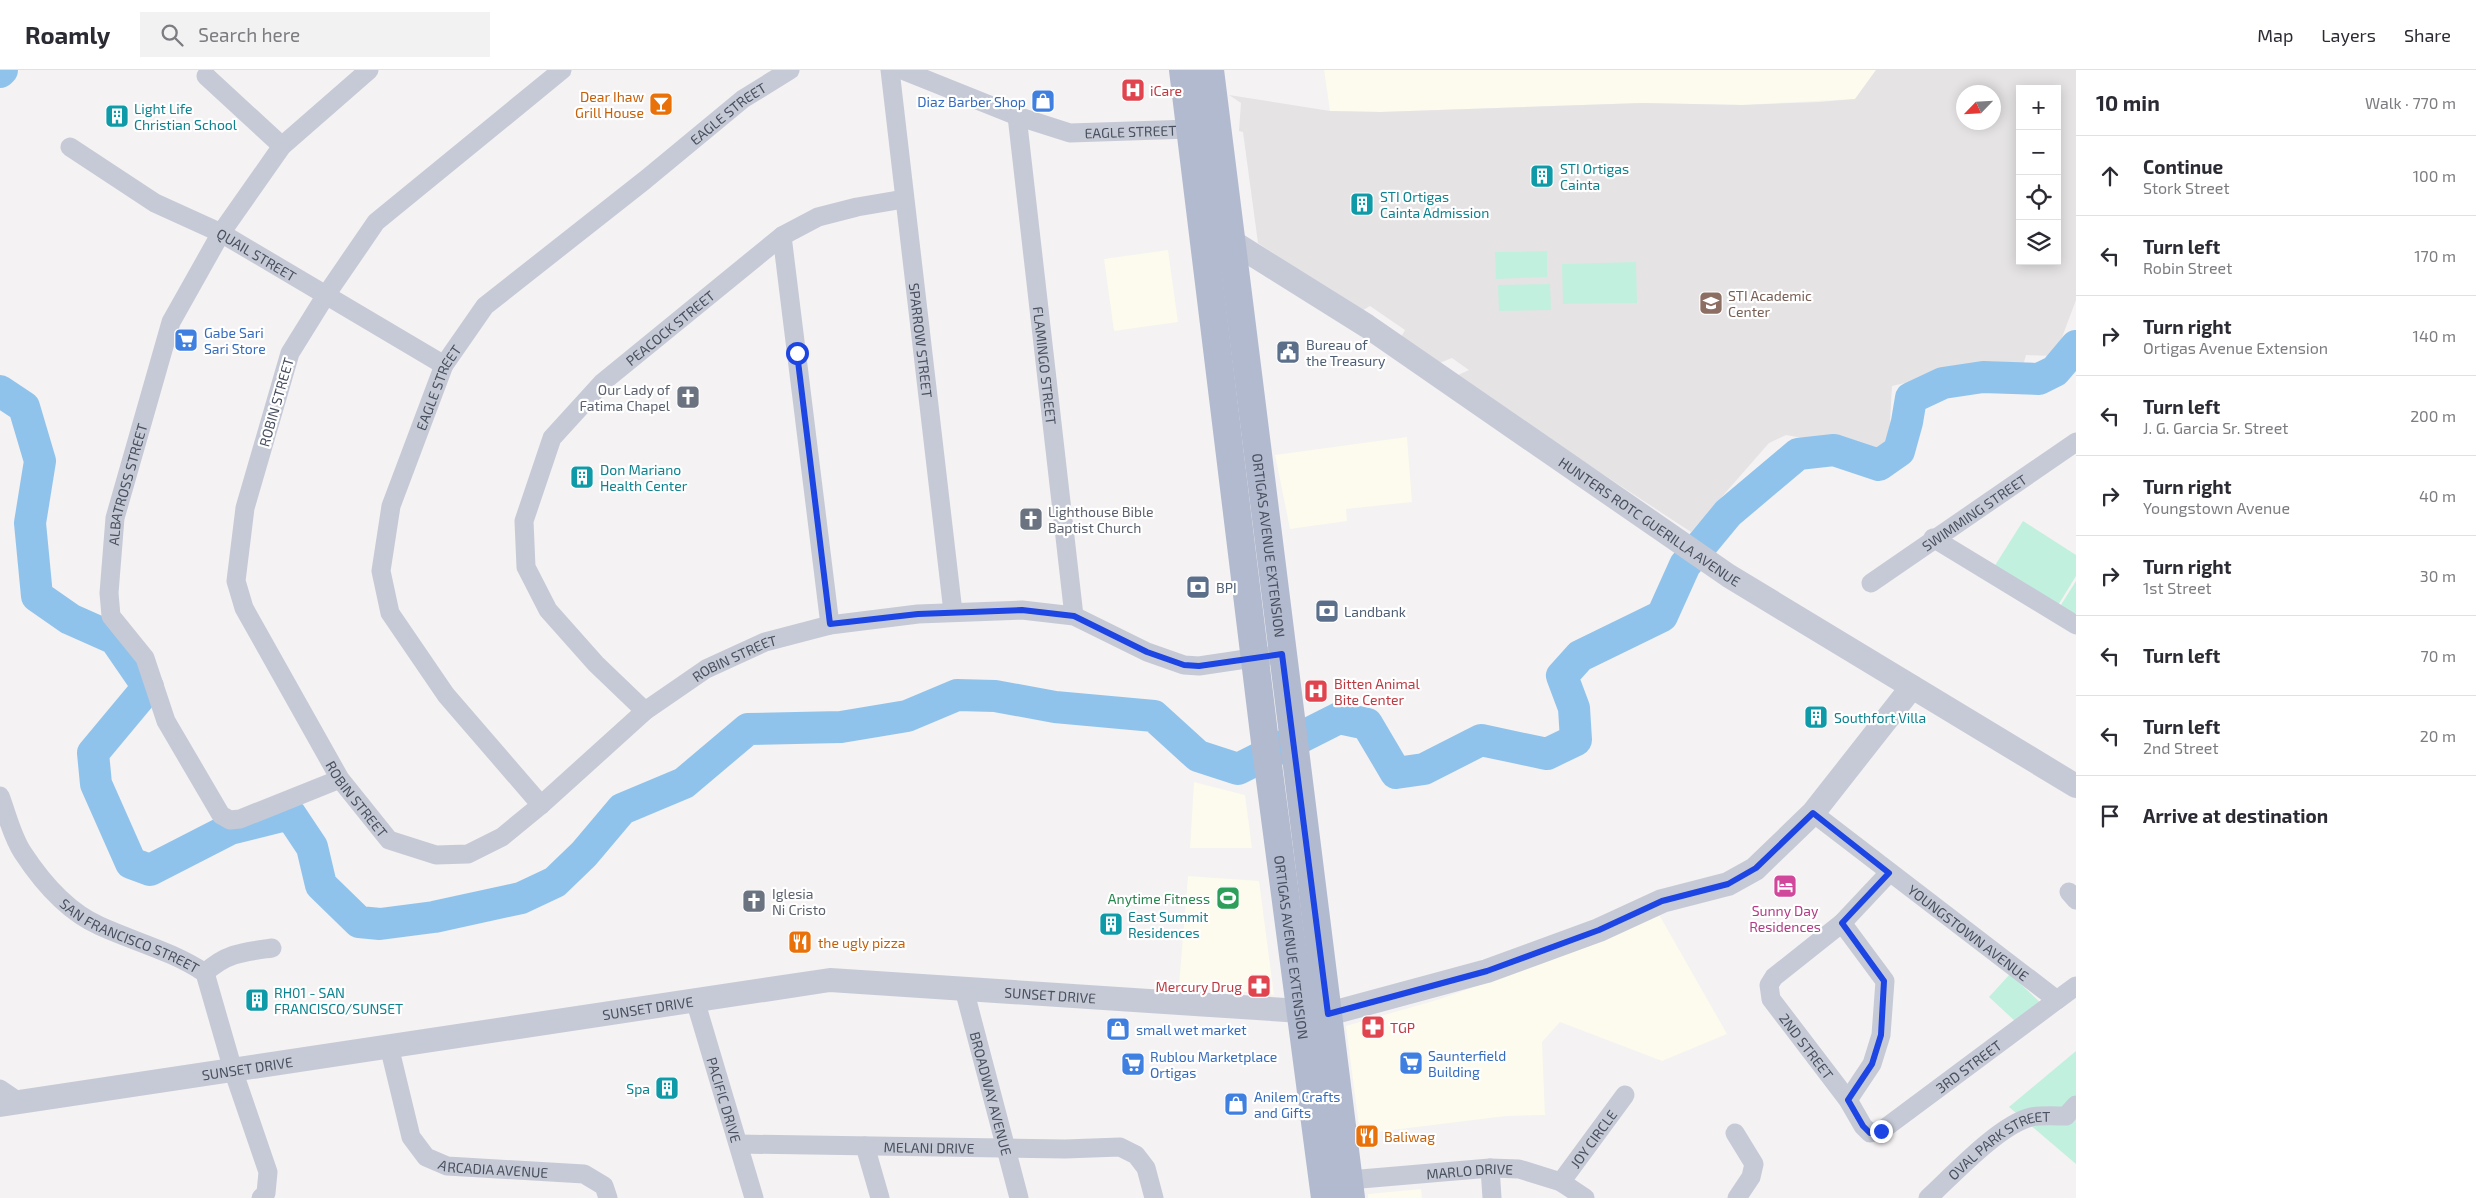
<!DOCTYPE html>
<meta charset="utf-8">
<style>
:root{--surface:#fff;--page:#f2f2f3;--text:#2b2b33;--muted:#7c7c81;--line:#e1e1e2}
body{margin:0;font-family:"Exo 2",sans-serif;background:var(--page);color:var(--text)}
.controls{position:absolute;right:15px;top:15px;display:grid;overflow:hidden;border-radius:0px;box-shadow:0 2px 12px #0003}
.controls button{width:45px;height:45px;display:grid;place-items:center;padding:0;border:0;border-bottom:1px solid var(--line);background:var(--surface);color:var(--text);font:25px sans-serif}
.compass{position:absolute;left:1956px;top:15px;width:45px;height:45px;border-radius:50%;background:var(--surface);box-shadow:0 2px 12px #0003;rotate:245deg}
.stop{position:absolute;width:15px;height:15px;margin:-11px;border:4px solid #1c45e4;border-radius:50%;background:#fff}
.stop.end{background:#1c45e4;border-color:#fff;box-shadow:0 1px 5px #0008}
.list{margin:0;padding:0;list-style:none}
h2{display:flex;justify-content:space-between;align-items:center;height:65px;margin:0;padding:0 20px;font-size:21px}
h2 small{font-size:16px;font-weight:400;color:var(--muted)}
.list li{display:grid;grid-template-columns:32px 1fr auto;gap:15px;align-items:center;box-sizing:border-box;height:80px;padding:0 20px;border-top:1px solid var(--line)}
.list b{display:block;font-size:19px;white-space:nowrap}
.list p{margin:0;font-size:16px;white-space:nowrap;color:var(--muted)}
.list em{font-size:16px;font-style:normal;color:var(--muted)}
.icon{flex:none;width:28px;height:28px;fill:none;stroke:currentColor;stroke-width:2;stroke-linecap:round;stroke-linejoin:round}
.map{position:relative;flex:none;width:2076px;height:1128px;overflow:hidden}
header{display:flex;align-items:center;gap:30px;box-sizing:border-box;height:70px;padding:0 25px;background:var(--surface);border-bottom:1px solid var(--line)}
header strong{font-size:24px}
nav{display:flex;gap:28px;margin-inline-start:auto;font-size:18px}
.search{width:350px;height:45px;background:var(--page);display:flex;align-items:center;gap:12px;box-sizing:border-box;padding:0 18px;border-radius:0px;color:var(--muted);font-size:19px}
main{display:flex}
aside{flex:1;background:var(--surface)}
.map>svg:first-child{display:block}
.commercial{fill:#fcfbed}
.education{fill:#e5e3e4;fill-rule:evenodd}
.green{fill:#c2f0de}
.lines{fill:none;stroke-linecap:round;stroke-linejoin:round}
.river{stroke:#90c3ec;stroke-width:32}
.minor{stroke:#c6cad6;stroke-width:19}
.tertiary{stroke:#c6cad6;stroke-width:24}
.primary{stroke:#b2bacf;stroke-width:28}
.route{stroke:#1c45e4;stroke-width:6}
.labels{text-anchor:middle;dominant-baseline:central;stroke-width:4.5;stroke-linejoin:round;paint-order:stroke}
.health-label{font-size:14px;fill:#be3a42;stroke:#fff;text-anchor:start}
.food-label{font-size:14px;fill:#c56008;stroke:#fff;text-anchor:start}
.shop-label{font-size:14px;fill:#366cbe;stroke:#fff;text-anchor:start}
.culture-label{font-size:14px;fill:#0d838f;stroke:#fff;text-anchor:start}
.street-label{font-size:14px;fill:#49505f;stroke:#fff}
.education-label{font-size:14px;fill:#785e54;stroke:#fff;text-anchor:start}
.service-label{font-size:14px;fill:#4e5e75;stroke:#fff;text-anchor:start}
.worship-label{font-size:14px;fill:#5b616d;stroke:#fff;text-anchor:start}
.leisure-label{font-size:14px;fill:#27864d;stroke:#fff;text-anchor:end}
.hotel-label{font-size:14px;fill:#b23c85;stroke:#fff}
</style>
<header>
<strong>Roamly</strong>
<div class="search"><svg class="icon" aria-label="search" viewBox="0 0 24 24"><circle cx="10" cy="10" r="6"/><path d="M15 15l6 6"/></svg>Search here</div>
<nav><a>Map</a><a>Layers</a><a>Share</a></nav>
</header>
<main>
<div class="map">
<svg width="2076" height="1128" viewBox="0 0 2076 1128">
<rect width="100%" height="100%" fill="#f4f2f2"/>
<g class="commercial">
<polygon points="1324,0 1876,0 1855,29 1742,35 1642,33 1381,42 1330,41"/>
<polygon points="1168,180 1178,252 1114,261 1104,189"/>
<polygon points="1407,367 1412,432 1346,439 1347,451 1290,459 1275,385"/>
<polygon points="1194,712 1245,725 1252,778 1190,778"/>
<polygon points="1188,806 1259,811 1274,925 1179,915"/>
<polygon points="1657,841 1727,964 1662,991 1560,952 1542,972 1545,1045 1506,1046 1360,1064 1346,956 1440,929 1601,872"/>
<polygon points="1421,1119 1422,1128 1368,1128 1368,1124"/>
</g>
<path class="education" d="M1876,0H2076V230L2055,286L2026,285L2022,299L1952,302L1892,316L1889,369L1874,381L1786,365L1769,373L1691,462L1459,310L1458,305L1469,300L1459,293L1452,288L1437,294L1400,269L1405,260L1370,236L1360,242L1258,173L1243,62L1239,61L1241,33L1229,25L1330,41L1381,42L1642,33L1742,35L1819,32L1855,29ZM2020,19H2057V191H2020ZM1964,22H1994V52H1964Z"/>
<g class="green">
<polygon points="1547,181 1547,207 1496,209 1495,182"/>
<polygon points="1636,192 1637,233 1563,234 1562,194"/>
<polygon points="1550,214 1551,240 1499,241 1498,215"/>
<polygon points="2023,451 2076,485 2076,506 2057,537 1994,497"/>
<polygon points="2076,511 2076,549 2059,538"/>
<polygon points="2010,904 2043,935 2016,952 1989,927"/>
<polygon points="2076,981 2076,1094 2009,1037"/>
</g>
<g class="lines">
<g class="river">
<polyline points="0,2 2,0"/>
<polyline points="0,321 24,337 40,391 30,453 37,526 70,549 115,569 148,617 93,683 96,714 131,793 150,800 230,759 290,744 312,777 321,815 359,852 380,854 434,847 521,828 555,812 584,784 622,739 684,713 748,659 841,657 907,646 957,625 995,626 1055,637 1154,646 1198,686 1238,699 1339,648 1367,654 1396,703 1424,699 1481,670 1547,684 1576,670 1574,638 1562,606 1580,586 1662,546 1685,495 1728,443 1798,384 1834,380 1879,395 1899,381 1907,352 1911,328 1943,313 1983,307 2039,309 2055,301 2076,276"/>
</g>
<g class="minor">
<path id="s1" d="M562,0L376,152L326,225L290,283L245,438L236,511L244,538L340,709L389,770L436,785L468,784L502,767L541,735L645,641L706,599L765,572L830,555L918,544L1022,540L1074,546L1147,582L1184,595L1199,596L1266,586"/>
<path id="s2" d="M890,0L953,542"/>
<path id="s3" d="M902,0L1017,46L1070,63L1190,59"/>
<polyline points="206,6 282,76"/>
<path id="s4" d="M1017,46L1074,546"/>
<path id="s5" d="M70,77L155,133L221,163L444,295"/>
<polyline points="782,166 830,555"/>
<polyline points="1933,468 2076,555"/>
<path id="s6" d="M1871,513L2076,372"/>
<path id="s7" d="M645,641L596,594L548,540L526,497L524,451L552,368L603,312L782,166L818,147L857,137L904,129"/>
<path id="s8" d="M340,709L240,749L230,750L221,745L166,651L145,588L111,546L109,523L115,448L171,252L221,163L282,76L369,0"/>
<path id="s9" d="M0,726C7,744 12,767 23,783C42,812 68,842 100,856C135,872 172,881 205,903L233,1000L268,1102L266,1123L261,1128"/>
<path id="s10" d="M541,735L446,625L390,543L381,501L391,436L444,295L485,236L645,110L743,29L790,0"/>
<path id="s11" d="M1813,743L2057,930L2076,916"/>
<path id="s12" d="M1889,803L1842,853L1774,907L1769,915L1771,929L1848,1030L1863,1056L1870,1063L1881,1061L2057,930"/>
<polyline points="2069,822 2076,830"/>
<polyline points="1842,853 1885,911 1881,965 1872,994 1848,1030"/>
<path d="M205,903C226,883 244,882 272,878"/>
<path id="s13" d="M964,919L1019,1128"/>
<path id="s14" d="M695,930L754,1128"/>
<path id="s15" d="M389,976L411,1067L426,1087L447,1096L584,1104L604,1116L608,1128"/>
<polyline points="0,1019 19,1032"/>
<polyline points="1735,1063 1754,1094 1751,1107 1737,1128"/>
<path id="s16" d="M739,1074L1065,1079L1120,1077L1136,1085L1146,1098L1154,1128"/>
<polyline points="865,1076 880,1128"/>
<polyline points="1490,1098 1492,1128"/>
<path id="s17" d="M1349,1110L1490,1098L1519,1099L1561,1112L1585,1128"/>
<path id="s18" d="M1561,1112L1625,1025"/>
<path id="s19" d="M1928,1128C1953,1105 1999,1055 2031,1047C2041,1045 2055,1046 2066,1046L2076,1035"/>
</g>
<g class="tertiary">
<path id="s20" d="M1231,171L1367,256L1729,506L2076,716"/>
<polyline points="1328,944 1487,901 1599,860 1662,831 1728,814 1755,799 1813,743 1912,617"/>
<path id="s21" d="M0,1035L830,910L1301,941"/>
</g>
<g class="primary">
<path id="s22" d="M1183,0L1265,672L1325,1128"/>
<path id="s23" d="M1210,0L1351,1128"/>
</g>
</g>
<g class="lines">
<polyline class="route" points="797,283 830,554 918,544 1022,540 1074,546 1147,582 1184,595 1199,596 1282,584 1328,944 1487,901 1599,860 1662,831 1728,814 1756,798 1813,743 1889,803 1842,853 1884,911 1881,965 1872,994 1848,1030 1863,1056 1870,1063 1881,1061"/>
</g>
<defs>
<g id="hospital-square" transform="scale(1.25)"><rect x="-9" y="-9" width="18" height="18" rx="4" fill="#e0444e" stroke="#fff"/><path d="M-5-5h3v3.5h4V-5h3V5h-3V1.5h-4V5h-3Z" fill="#fff"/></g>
<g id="shop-square" transform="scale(1.25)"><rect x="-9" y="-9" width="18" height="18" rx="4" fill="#3f7fe0" stroke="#fff"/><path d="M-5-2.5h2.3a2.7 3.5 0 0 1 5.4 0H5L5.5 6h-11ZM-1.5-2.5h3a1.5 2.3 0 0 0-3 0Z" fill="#fff"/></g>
<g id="bar-square" transform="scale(1.25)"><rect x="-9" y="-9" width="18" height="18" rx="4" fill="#e8710a" stroke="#fff"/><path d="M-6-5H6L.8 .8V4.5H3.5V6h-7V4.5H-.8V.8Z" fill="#fff"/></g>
<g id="building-square" transform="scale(1.25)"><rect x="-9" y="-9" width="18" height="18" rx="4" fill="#0f9aa8" stroke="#fff"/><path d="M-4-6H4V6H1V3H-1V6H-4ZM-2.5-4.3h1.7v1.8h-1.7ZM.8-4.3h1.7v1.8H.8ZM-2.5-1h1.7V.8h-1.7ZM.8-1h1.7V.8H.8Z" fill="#fff"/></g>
<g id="school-square" transform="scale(1.25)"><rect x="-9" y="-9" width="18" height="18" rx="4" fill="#8d6e63" stroke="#fff"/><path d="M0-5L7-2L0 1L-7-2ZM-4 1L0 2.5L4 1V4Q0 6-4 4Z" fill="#fff"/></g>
<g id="supermarket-square" transform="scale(1.25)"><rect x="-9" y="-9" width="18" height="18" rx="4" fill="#3f7fe0" stroke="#fff"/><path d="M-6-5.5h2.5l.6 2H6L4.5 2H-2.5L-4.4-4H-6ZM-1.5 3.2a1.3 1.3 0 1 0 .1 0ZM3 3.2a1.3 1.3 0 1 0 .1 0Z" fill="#fff"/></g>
<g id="civic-square" transform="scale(1.25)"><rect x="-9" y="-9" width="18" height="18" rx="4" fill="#5c6f8a" stroke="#fff"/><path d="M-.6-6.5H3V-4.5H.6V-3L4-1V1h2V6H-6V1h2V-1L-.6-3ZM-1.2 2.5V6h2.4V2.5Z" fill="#fff"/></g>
<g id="church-square" transform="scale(1.25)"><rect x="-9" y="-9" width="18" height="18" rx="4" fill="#6b7280" stroke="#fff"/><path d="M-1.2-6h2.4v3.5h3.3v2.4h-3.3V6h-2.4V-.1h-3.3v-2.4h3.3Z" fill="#fff"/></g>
<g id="bank-square" transform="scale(1.25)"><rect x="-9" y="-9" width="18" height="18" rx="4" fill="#5c6f8a" stroke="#fff"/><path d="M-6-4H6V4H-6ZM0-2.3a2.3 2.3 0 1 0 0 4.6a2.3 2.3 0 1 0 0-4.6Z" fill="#fff"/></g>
<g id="hotel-square" transform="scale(1.25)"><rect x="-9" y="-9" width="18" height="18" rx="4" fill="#d1479c" stroke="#fff"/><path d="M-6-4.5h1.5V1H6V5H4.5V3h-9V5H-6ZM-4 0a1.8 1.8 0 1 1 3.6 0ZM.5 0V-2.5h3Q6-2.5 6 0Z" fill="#fff"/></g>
<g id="stadium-square" transform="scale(1.25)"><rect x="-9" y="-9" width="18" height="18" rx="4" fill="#2e9e5b" stroke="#fff"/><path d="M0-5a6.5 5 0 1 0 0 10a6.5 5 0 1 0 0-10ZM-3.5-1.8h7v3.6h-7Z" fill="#fff"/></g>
<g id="restaurant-square" transform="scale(1.25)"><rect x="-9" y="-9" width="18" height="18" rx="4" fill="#e8710a" stroke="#fff"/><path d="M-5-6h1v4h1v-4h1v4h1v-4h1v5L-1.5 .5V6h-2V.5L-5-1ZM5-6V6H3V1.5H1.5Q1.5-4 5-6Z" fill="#fff"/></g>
<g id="pharmacy-square" transform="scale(1.25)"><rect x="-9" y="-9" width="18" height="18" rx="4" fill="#e0444e" stroke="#fff"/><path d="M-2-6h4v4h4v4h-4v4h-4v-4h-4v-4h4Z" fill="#fff"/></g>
</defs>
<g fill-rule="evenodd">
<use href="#hospital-square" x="1133" y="20"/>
<use href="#shop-square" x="1043" y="31"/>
<use href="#bar-square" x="661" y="34"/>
<use href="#building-square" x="117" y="46"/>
<use href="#building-square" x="1542" y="106"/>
<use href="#building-square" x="1362" y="134"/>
<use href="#school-square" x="1711" y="233"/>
<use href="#supermarket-square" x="186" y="270"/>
<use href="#civic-square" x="1288" y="282"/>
<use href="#church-square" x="688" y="327"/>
<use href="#building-square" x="582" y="407"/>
<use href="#church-square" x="1031" y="449"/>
<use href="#bank-square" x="1198" y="517"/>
<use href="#bank-square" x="1327" y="541"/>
<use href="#hospital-square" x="1316" y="621"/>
<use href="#building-square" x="1816" y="647"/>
<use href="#hotel-square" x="1785" y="816"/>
<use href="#stadium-square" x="1228" y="828"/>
<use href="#church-square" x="754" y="831"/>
<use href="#building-square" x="1111" y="854"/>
<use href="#restaurant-square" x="800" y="872"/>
<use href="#pharmacy-square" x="1259" y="916"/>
<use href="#building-square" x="257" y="930"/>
<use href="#pharmacy-square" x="1373" y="957"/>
<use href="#shop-square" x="1118" y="959"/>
<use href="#supermarket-square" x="1411" y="993"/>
<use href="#supermarket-square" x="1133" y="994"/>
<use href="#building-square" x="667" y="1018"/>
<use href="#shop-square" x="1236" y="1034"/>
<use href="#restaurant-square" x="1367" y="1066"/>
</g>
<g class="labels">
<g class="health-label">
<text x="1150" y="20">iCare</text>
<text x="1334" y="613">Bitten Animal<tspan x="1334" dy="16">Bite Center</tspan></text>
<text x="1242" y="916" text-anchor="end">Mercury Drug</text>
<text x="1390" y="957">TGP</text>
</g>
<g class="food-label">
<text x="644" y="26" text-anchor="end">Dear Ihaw<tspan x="644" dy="16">Grill House</tspan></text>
<text x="818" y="872">the ugly pizza</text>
<text x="1384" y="1066">Baliwag</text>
</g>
<g class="shop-label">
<text x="1026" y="31" text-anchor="end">Diaz Barber Shop</text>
<text x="204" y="262">Gabe Sari<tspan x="204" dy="16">Sari Store</tspan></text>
<text x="1136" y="959">small wet market</text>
<text x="1428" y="985">Saunterfield<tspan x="1428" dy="16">Building</tspan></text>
<text x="1150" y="986">Rublou Marketplace<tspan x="1150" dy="16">Ortigas</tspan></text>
<text x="1254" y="1026">Anilem Crafts<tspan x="1254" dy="16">and Gifts</tspan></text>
</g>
<g class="culture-label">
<text x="134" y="38">Light Life<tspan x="134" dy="16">Christian School</tspan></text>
<text x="1560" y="98">STI Ortigas<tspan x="1560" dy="16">Cainta</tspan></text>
<text x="1380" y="126">STI Ortigas<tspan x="1380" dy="16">Cainta Admission</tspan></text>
<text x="600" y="399">Don Mariano<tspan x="600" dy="16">Health Center</tspan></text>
<text x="1834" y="647">Southfort Villa</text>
<text x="1128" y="846">East Summit<tspan x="1128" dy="16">Residences</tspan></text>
<text x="274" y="922">RH01 - SAN<tspan x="274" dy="16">FRANCISCO/SUNSET</tspan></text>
<text x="650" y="1018" text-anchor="end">Spa</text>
</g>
<g class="street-label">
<text stroke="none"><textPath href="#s10" startOffset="886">EAGLE STREET</textPath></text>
<text stroke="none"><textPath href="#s3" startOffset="240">EAGLE STREET</textPath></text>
<text stroke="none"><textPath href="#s5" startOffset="216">QUAIL STREET</textPath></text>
<text stroke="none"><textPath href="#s7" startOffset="484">PEACOCK STREET</textPath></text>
<text stroke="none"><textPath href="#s2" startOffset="272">SPARROW STREET</textPath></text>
<text stroke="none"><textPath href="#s4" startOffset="251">FLAMINGO STREET</textPath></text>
<text stroke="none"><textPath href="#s10" startOffset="481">EAGLE STREET</textPath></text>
<text transform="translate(276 332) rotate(-74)">ROBIN STREET</text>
<text stroke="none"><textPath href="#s8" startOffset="491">ALBATROSS STREET</textPath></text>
<text stroke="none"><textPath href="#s6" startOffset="125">SWIMMING STREET</textPath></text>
<text stroke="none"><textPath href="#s20" startOffset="504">HUNTERS ROTC GUERILLA AVENUE</textPath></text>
<text stroke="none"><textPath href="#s23" startOffset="479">ORTIGAS AVENUE EXTENSION</textPath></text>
<text stroke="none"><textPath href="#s1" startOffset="1349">ROBIN STREET</textPath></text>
<text stroke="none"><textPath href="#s1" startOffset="882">ROBIN STREET</textPath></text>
<text stroke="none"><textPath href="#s11" startOffset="196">YOUNGSTOWN AVENUE</textPath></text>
<text stroke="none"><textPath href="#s9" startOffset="200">SAN FRANCISCO STREET</textPath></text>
<text stroke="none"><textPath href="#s22" startOffset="884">ORTIGAS AVENUE EXTENSION</textPath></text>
<text stroke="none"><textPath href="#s21" startOffset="1060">SUNSET DRIVE</textPath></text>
<text stroke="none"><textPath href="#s21" startOffset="655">SUNSET DRIVE</textPath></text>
<text stroke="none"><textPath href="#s12" startOffset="238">2ND STREET</textPath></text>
<text stroke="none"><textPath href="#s12" startOffset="466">3RD STREET</textPath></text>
<text stroke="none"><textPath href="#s21" startOffset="250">SUNSET DRIVE</textPath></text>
<text stroke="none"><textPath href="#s13" startOffset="108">BROADWAY AVENUE</textPath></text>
<text stroke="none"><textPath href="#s14" startOffset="104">PACIFIC DRIVE</textPath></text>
<text stroke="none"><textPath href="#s18" startOffset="54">JOY CIRCLE</textPath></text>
<text stroke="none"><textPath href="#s16" startOffset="190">MELANI DRIVE</textPath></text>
<text stroke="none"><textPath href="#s19" startOffset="91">OVAL PARK STREET</textPath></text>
<text stroke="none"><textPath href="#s15" startOffset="188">ARCADIA AVENUE</textPath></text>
<text stroke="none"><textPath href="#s17" startOffset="121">MARLO DRIVE</textPath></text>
</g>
<g class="education-label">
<text x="1728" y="225">STI Academic<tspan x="1728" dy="16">Center</tspan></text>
</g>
<g class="service-label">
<text x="1306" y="274">Bureau of<tspan x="1306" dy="16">the Treasury</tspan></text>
<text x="1216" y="517">BPI</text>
<text x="1344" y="541">Landbank</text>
</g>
<g class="worship-label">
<text x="670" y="319" text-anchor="end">Our Lady of<tspan x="670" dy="16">Fatima Chapel</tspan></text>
<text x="1048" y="441">Lighthouse Bible<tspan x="1048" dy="16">Baptist Church</tspan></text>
<text x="772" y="823">Iglesia<tspan x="772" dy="16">Ni Cristo</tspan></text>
</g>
<g class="leisure-label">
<text x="1210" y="828">Anytime Fitness</text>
</g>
<g class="hotel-label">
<text x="1785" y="840">Sunny Day<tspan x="1785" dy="16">Residences</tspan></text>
</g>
</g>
</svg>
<div class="controls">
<button>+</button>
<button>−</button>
<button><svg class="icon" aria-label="locate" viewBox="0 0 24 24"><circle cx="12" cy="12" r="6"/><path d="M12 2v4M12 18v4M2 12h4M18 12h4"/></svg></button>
<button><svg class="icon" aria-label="layers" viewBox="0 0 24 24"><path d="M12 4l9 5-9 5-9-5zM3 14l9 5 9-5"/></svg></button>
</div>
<svg class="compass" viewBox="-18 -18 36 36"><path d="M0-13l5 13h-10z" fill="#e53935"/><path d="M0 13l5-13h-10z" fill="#7c7c81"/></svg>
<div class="stop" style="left:797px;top:283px"></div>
<div class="stop end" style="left:1881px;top:1061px"></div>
</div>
<aside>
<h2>10 min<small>Walk · 770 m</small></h2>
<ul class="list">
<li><svg class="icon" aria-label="ahead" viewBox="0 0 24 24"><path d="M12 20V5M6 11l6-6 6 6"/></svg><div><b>Continue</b><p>Stork Street</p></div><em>100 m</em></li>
<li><svg class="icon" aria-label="left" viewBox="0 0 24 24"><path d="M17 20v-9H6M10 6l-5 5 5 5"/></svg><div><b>Turn left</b><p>Robin Street</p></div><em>170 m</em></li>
<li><svg class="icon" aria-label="right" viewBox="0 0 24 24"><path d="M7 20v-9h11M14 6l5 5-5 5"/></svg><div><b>Turn right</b><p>Ortigas Avenue Extension</p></div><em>140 m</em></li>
<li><svg class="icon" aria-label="left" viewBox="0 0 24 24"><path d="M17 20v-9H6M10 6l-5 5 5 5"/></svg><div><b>Turn left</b><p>J. G. Garcia Sr. Street</p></div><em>200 m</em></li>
<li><svg class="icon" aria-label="right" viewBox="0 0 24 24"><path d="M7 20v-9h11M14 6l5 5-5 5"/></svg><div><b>Turn right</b><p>Youngstown Avenue</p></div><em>40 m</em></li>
<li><svg class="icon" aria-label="right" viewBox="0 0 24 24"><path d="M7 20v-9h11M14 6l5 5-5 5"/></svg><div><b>Turn right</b><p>1st Street</p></div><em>30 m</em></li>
<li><svg class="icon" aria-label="left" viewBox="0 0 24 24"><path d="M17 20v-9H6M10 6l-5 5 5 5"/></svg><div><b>Turn left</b></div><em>70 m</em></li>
<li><svg class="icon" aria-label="left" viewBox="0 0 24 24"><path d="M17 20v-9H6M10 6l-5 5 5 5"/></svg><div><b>Turn left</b><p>2nd Street</p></div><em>20 m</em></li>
<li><svg class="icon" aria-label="arrive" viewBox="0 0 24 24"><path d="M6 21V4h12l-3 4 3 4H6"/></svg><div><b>Arrive at destination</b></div></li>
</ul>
</aside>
</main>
